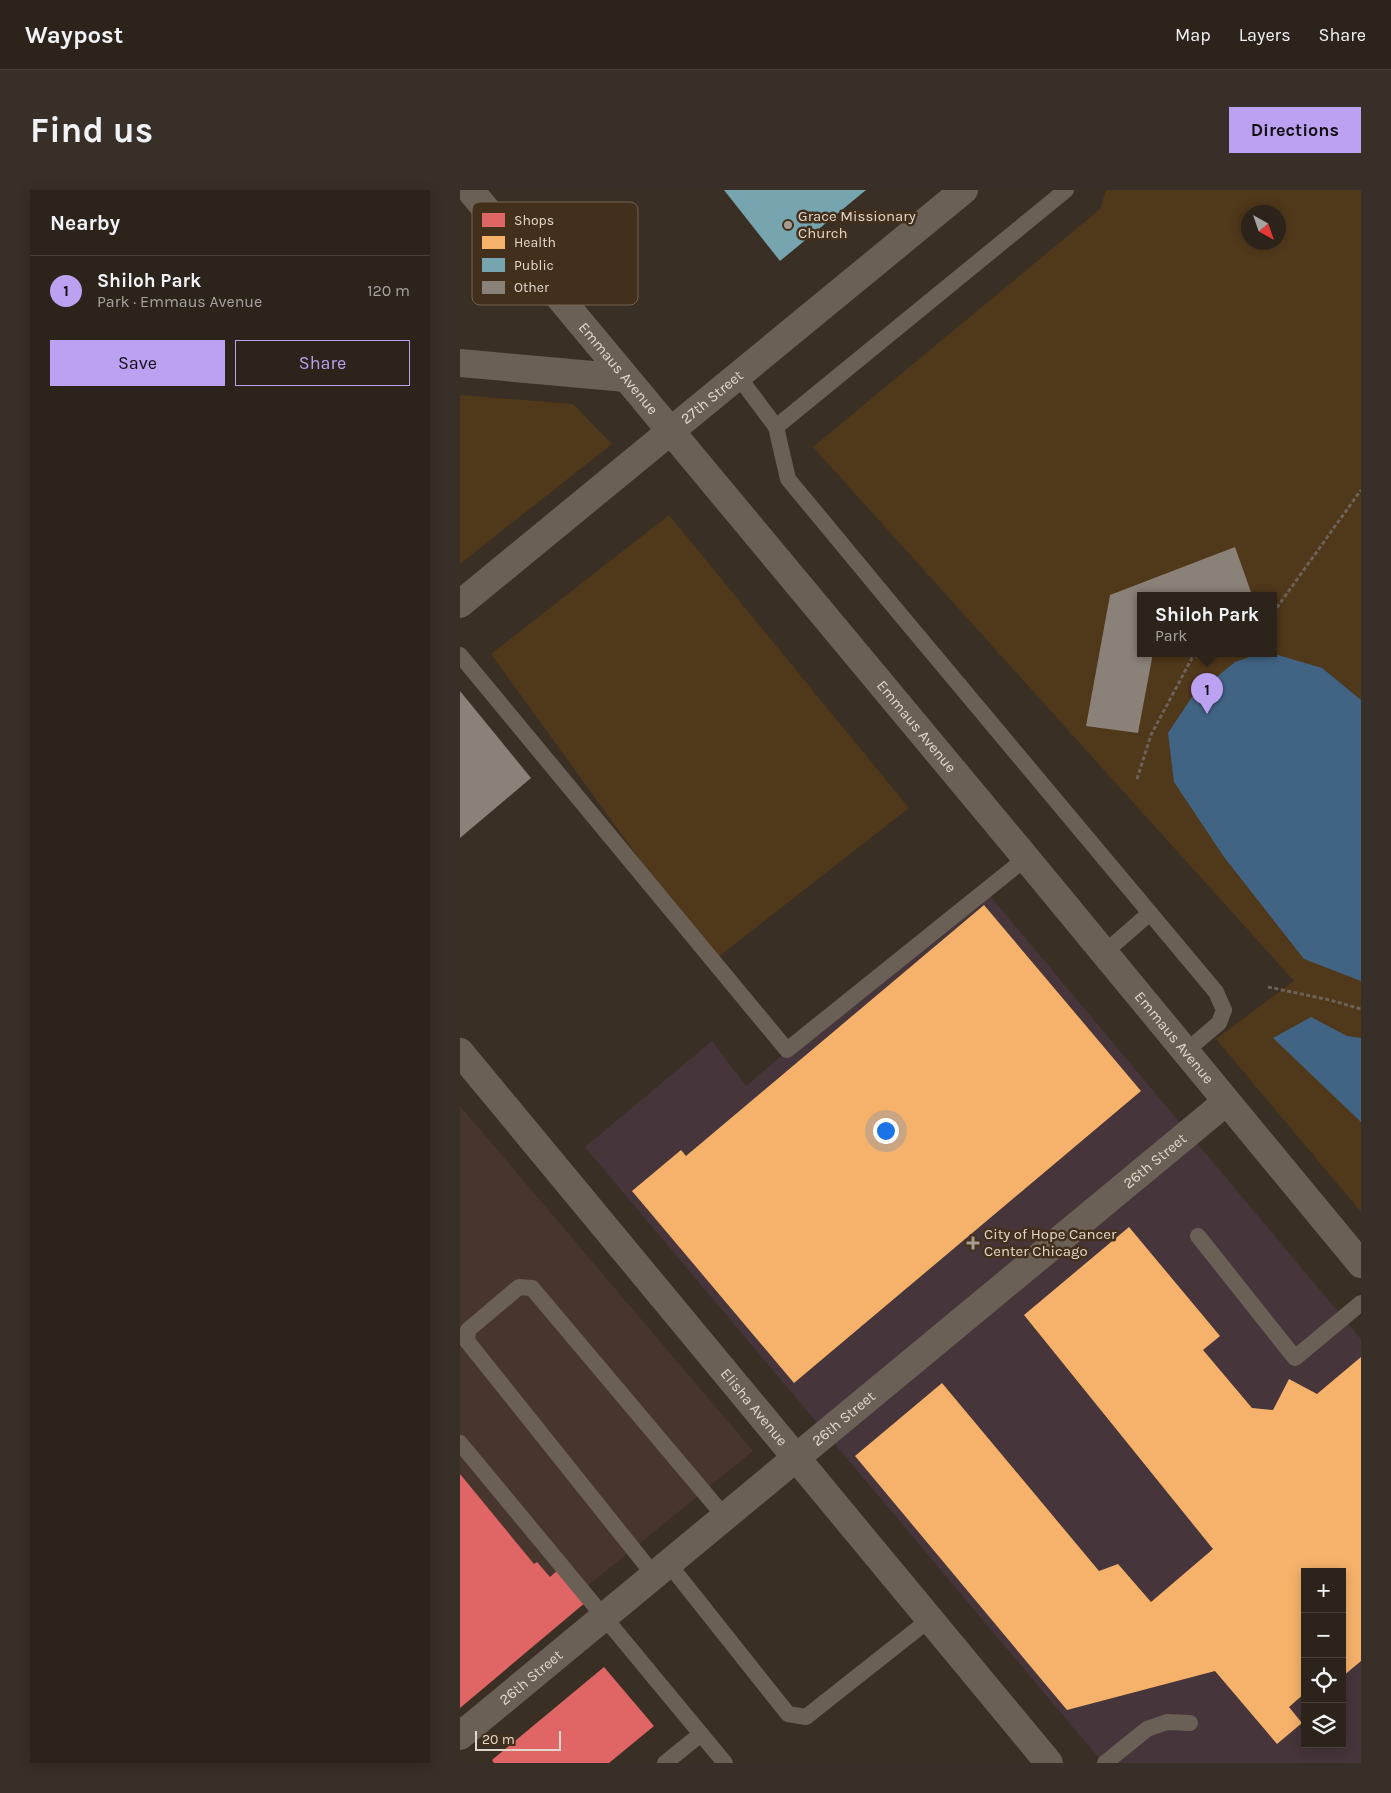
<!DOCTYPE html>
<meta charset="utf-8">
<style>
:root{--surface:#2c231b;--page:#382f28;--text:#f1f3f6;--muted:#a6a4a3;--line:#48403a;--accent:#bca0f2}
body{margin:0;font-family:Karla,sans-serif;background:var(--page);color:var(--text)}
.controls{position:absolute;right:15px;bottom:15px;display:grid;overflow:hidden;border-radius:0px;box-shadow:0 2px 12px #0003}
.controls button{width:45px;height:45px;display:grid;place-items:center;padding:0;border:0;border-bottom:1px solid var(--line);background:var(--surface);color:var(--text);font:25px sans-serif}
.compass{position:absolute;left:781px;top:15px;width:45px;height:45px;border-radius:50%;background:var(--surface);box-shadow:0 2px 12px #0003;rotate:140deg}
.scale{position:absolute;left:15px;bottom:12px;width:86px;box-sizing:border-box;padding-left:5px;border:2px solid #e3d7cb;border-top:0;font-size:14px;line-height:18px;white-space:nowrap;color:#e3d7cb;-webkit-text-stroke:4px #42301c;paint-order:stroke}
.you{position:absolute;left:425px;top:940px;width:18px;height:18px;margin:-12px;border:4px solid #fff;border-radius:50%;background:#1a73e8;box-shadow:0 0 0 8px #1a73e833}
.badge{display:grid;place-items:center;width:32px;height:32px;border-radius:50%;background:var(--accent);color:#111;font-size:16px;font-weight:700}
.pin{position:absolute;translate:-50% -41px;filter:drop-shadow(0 1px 2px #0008)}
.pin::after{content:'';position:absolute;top:26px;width:18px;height:15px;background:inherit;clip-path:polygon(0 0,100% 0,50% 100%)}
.popup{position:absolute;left:677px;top:402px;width:140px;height:65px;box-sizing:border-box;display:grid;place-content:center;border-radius:0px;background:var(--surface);filter:drop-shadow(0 1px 4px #0005);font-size:16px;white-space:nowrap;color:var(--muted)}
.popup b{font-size:19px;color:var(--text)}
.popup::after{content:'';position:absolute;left:50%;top:100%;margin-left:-10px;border:10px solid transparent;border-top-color:var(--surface)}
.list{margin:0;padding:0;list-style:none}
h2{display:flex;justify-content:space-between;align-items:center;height:65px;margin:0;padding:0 20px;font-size:21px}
h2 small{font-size:16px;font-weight:400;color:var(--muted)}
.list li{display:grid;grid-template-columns:32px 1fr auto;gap:15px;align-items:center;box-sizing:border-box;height:70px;padding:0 20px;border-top:1px solid var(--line)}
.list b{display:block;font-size:19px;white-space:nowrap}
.list p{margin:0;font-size:16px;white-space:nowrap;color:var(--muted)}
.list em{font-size:16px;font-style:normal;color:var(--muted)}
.actions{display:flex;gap:10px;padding:15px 20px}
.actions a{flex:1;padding:11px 0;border:1px solid var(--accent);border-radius:0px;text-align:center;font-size:18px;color:var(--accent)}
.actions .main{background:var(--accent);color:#111}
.icon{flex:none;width:28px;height:28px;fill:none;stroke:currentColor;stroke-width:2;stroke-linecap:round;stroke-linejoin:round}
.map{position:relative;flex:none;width:901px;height:1573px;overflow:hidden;border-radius:0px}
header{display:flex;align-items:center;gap:30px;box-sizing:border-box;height:70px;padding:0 25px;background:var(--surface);border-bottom:1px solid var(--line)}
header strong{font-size:24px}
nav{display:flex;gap:28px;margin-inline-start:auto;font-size:18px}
.intro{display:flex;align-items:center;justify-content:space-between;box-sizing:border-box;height:120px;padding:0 30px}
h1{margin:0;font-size:35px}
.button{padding:12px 22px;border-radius:0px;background:var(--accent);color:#111;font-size:18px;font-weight:700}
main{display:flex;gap:30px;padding:0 30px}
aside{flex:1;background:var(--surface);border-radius:0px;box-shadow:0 2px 12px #0003}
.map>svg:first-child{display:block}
.commercial{fill:#48362e}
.medical{fill:#46353a;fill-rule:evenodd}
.green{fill:#50381a;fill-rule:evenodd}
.water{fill:#416484}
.shops{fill:#e06666}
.health{fill:#f6b26b}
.public{fill:#76a5af}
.building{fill:#8a8278}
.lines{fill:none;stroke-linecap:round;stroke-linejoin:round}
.path{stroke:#6c625a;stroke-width:3;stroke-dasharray:4 2.5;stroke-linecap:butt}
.service{stroke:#6b6056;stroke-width:16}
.minor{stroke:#6b6056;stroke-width:28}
.tertiary{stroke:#6b6056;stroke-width:28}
.poi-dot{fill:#a89c91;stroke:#42301c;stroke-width:2}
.labels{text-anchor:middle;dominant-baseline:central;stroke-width:5;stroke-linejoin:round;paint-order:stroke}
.poi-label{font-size:15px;fill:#e3d7cb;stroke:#42301c;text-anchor:start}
.street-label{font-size:15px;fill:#e3d7cb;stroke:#42301c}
.key{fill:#42301c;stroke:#726251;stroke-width:1}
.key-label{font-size:14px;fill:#e3d7cb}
</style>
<header>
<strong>Waypost</strong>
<nav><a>Map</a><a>Layers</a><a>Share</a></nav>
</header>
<div class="intro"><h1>Find us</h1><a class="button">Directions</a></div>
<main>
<aside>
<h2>Nearby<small></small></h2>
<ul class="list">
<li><span class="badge">1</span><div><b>Shiloh Park</b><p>Park · Emmaus Avenue</p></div><em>120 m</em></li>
</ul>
<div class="actions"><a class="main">Save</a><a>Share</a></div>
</aside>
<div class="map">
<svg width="901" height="1573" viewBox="0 0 901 1573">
<rect width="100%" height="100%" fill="#3a2f24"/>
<polygon class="commercial" points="0,916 293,1261 0,1500"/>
<path class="medical" d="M521,695L901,1149V1573H643L125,957L252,851L286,896ZM845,1382H882V1554H845Z"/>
<g class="green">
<path d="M646,0H901V1022L756,849L834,791L353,257L640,19ZM788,22H818V52H788ZM681,405H813V463H681Z"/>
<polygon points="0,205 113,214 152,254 0,374"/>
<polygon points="209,325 449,618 253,771 31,464"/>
</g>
<g class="water">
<polygon points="801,463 811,463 862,478 901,510 901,791 844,769 764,667 714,592 708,543 732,507 775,472"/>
<polygon points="851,827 887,846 901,848 901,932 813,848"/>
</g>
<g class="shops">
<polygon points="0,1284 74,1374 77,1372 90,1387 98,1380 126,1412 0,1518"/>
<polygon points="144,1477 194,1536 149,1573 34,1573 32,1570"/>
</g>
<g class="health">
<polygon points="524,715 681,901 334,1193 172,1001 221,960 226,966"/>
<polygon points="669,1037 760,1146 743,1160 792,1218 813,1220 829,1189 857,1204 901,1167 901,1471 882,1487 882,1382 845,1382 845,1503 829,1517 842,1533 817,1554 755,1481 607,1520 395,1266 482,1193 639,1381 658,1374 691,1412 753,1359 564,1125"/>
</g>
<polygon class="public" points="264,0 406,0 320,71"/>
<g class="building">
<polygon points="775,357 792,405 681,405 681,463 693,463 678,543 626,536 650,405"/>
<polygon points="0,501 71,588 0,648"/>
</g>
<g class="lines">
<g class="path">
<polyline points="813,423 901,300"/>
<polyline points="677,589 691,545 732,468 743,463"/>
<polyline points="808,797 870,810 901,819"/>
</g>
<g class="service">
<polyline points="278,186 316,237 328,289 439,423 756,802 764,820 759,833 725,862"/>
<polyline points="316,237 606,0"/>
<polyline points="0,465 327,860 566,668"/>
<polyline points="644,763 690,723"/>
<polyline points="738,1046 835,1168 901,1113"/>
<polyline points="0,1253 265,1573"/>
<polyline points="208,1373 328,1524 346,1527 470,1429"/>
<polyline points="194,1385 7,1151 8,1140 59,1097 72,1098 265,1327"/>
<polyline points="205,1573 241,1544"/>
<polyline points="645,1573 687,1539 707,1532 730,1533"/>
</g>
<g class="minor">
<path id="s1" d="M10,0L566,668L901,1074"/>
<polyline points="0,173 166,188"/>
<path id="s2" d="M0,862L589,1573"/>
<path id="s3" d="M0,1546L766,912"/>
</g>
<path class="tertiary" id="s4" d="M0,414L504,0"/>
</g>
<g class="poi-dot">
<circle cx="328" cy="35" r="5"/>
<path d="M510.5 1045.5h5v5h5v5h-5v5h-5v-5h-5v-5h5z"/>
</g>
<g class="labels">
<g class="poi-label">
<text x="338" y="26">Grace Missionary<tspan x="338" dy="17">Church</tspan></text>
<text x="524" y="1044">City of Hope Cancer<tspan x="524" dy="17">Center Chicago</tspan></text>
</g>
<g class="street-label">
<text stroke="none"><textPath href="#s1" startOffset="232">Emmaus Avenue</textPath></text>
<text stroke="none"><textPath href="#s4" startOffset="326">27th Street</textPath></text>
<text stroke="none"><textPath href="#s1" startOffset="698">Emmaus Avenue</textPath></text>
<text stroke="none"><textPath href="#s1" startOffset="1102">Emmaus Avenue</textPath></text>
<text stroke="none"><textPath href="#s3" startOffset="902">26th Street</textPath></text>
<text stroke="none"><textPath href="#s2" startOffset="461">Elisha Avenue</textPath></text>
<text stroke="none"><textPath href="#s3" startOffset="498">26th Street</textPath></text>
<text stroke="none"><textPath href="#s3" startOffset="92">26th Street</textPath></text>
</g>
</g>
<rect x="12" y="12" width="166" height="103" rx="8" class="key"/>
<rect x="22" y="23" width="23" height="14" fill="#e06666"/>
<rect x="22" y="46" width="23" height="13" fill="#f6b26b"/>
<rect x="22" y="68" width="23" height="14" fill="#76a5af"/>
<rect x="22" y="91" width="23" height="13" fill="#8a8278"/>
<g class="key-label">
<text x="54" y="35">Shops</text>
<text x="54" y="57">Health</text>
<text x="54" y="80">Public</text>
<text x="54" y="102">Other</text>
</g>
</svg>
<div class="controls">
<button>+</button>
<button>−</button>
<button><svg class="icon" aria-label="locate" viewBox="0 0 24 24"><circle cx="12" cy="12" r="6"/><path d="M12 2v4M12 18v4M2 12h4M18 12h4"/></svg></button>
<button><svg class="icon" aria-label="layers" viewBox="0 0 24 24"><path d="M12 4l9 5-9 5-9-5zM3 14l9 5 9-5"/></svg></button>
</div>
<svg class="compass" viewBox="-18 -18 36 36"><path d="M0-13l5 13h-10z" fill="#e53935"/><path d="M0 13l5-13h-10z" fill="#a6a4a3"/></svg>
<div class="scale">20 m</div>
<div class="you"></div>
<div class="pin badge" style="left:747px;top:524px">1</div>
<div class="popup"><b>Shiloh Park</b>Park</div>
</div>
</main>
